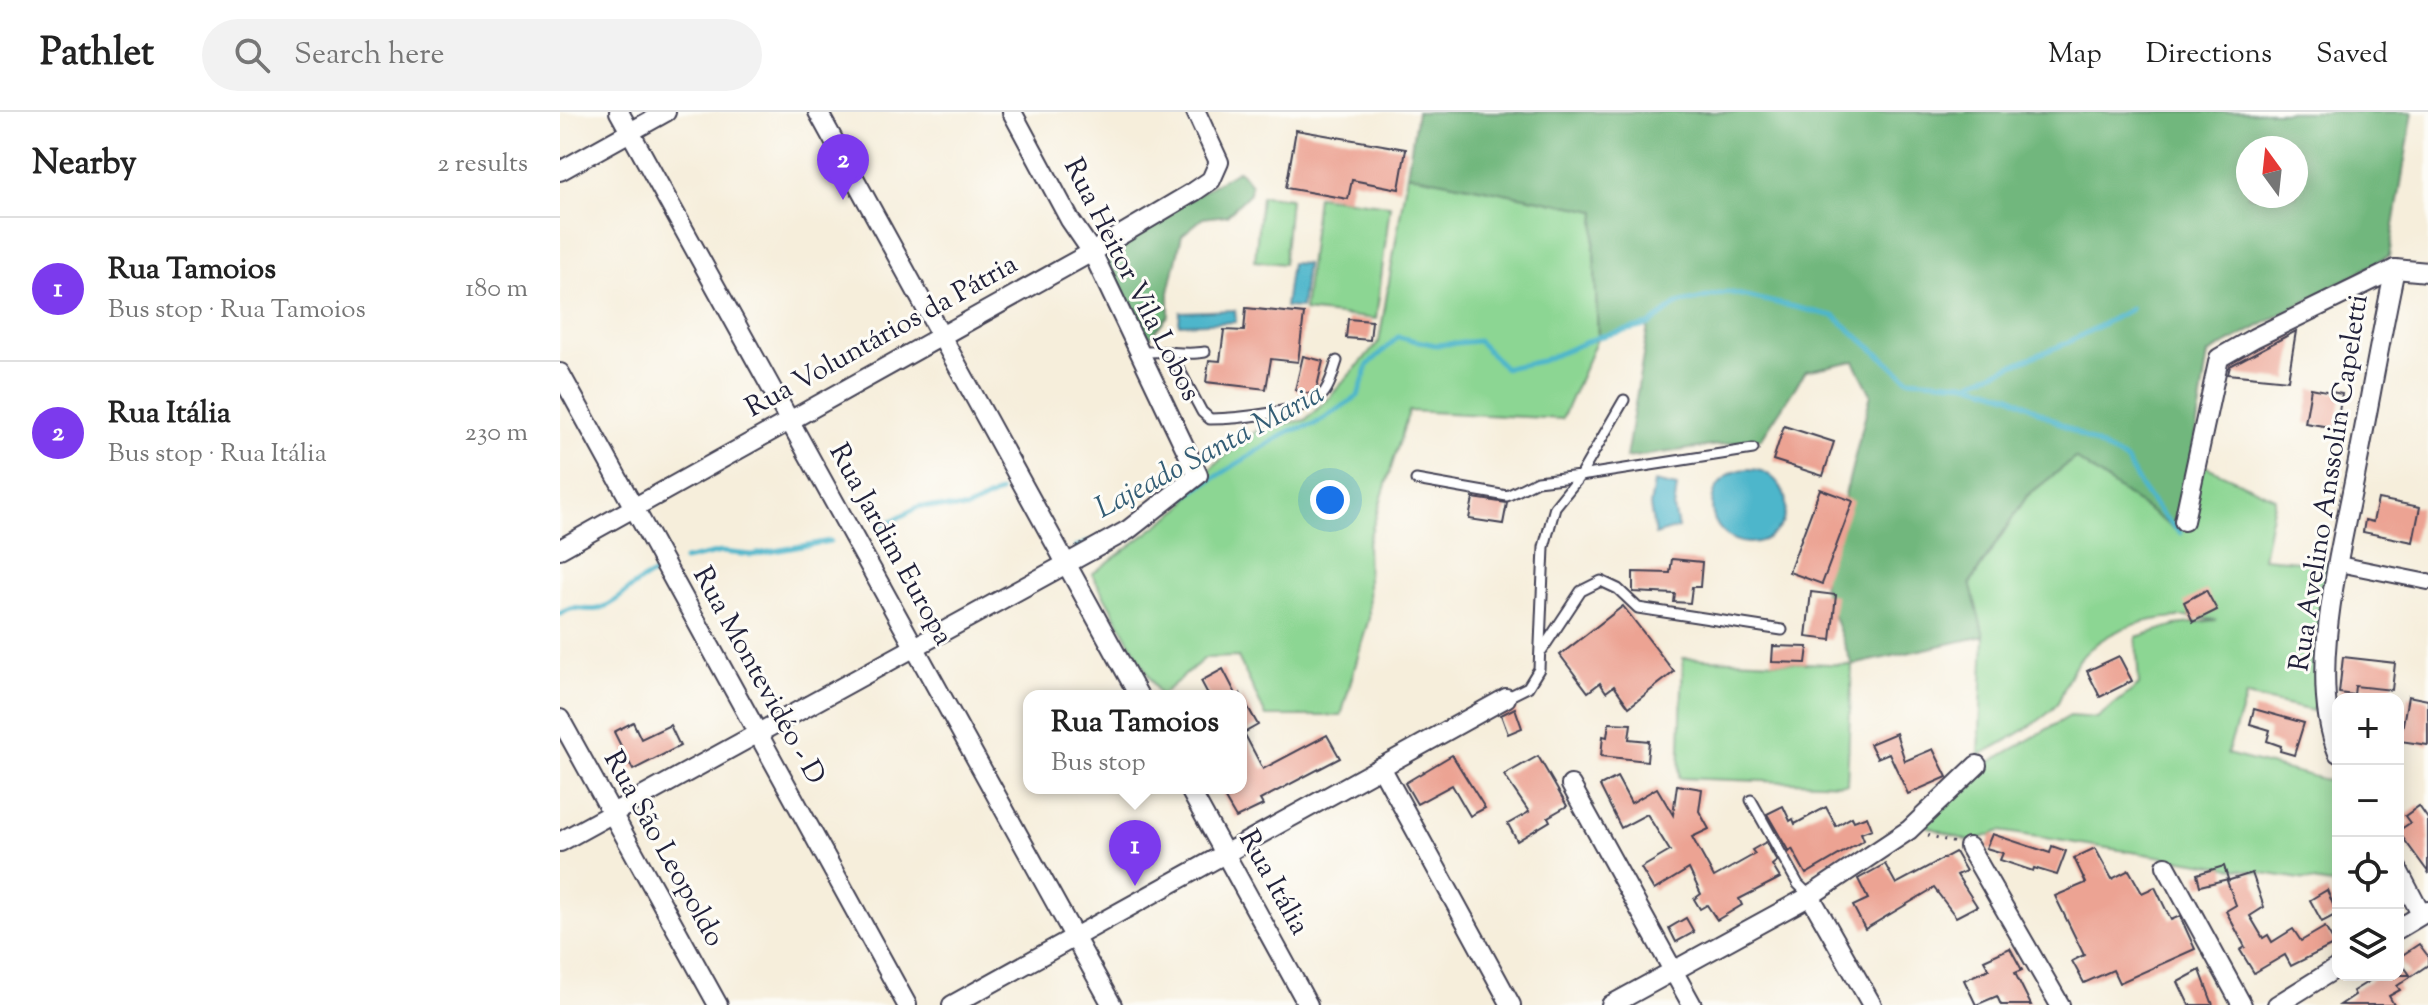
<!DOCTYPE html>
<meta charset="utf-8">
<style>
:root{--surface:#fff;--page:#f2f2f2;--text:#222;--muted:#767676;--line:#e0e0e0;--accent:#7c3aed}
body{margin:0;font-family:"Sorts Mill Goudy",serif;background:var(--page);color:var(--text)}
.controls{position:absolute;right:24px;bottom:24px;display:grid;overflow:hidden;border-radius:16px;box-shadow:0 4px 20px #0003}
.controls button{width:72px;height:72px;display:grid;place-items:center;padding:0;border:0;border-bottom:2px solid var(--line);background:var(--surface);color:var(--text);font:40px sans-serif}
.compass{position:absolute;left:1676px;top:24px;width:72px;height:72px;border-radius:50%;background:var(--surface);box-shadow:0 4px 20px #0003;rotate:345deg}
.you{position:absolute;left:770px;top:388px;width:28px;height:28px;margin:-20px;border:6px solid #fff;border-radius:50%;background:#1a73e8;box-shadow:0 0 0 12px #1a73e833}
.badge{display:grid;place-items:center;width:52px;height:52px;border-radius:50%;background:var(--accent);color:#fff;font-size:26px;font-weight:700}
.pin{position:absolute;translate:-50% -66px;filter:drop-shadow(0 2px 4px #0008)}
.pin::after{content:'';position:absolute;top:42px;width:28px;height:24px;background:inherit;clip-path:polygon(0 0,100% 0,50% 100%)}
.popup{position:absolute;left:463px;top:578px;width:224px;height:104px;box-sizing:border-box;display:grid;place-content:center;border-radius:16px;background:var(--surface);filter:drop-shadow(0 2px 6px #0005);font-size:26px;white-space:nowrap;color:var(--muted)}
.popup b{font-size:30px;color:var(--text)}
.popup::after{content:'';position:absolute;left:50%;top:100%;margin-left:-16px;border:16px solid transparent;border-top-color:var(--surface)}
.list{margin:0;padding:0;list-style:none}
h2{display:flex;justify-content:space-between;align-items:center;height:104px;margin:0;padding:0 32px;font-size:34px}
h2 small{font-size:26px;font-weight:400;color:var(--muted)}
.list li{display:grid;grid-template-columns:52px 1fr auto;gap:24px;align-items:center;box-sizing:border-box;height:144px;padding:0 32px;border-top:2px solid var(--line)}
.list b{display:block;font-size:30px;white-space:nowrap}
.list p{margin:0;font-size:26px;white-space:nowrap;color:var(--muted)}
.list em{font-size:26px;font-style:normal;color:var(--muted)}
.icon{flex:none;width:44px;height:44px;fill:none;stroke:currentColor;stroke-width:2;stroke-linecap:round;stroke-linejoin:round}
.map{position:relative;flex:none;width:1868px;height:893px;overflow:hidden}
header{display:flex;align-items:center;gap:48px;box-sizing:border-box;height:112px;padding:0 40px;background:var(--surface);border-bottom:2px solid var(--line)}
header strong{font-size:38px}
nav{display:flex;gap:44px;margin-inline-start:auto;font-size:28px}
.search{width:560px;height:72px;background:var(--page);display:flex;align-items:center;gap:20px;box-sizing:border-box;padding:0 28px;border-radius:44px;color:var(--muted);font-size:30px}
main{display:flex}
aside{flex:1;background:var(--surface)}
.map>svg:first-child{display:block}
.green{fill:#8cd693;stroke:#577c67;stroke-width:2}
.forest{fill:#71b77d;stroke:#4a6c5c;stroke-width:2;fill-rule:evenodd}
.water{fill:#4db6cb;stroke:#386c83;stroke-width:2}
.lines{fill:none;stroke-linecap:round;stroke-linejoin:round}
.stream{stroke:#4db6cb;stroke-width:5}
.building{fill:#eca393}
.service-casing{stroke:#424153;stroke-width:13}
.pedestrian-casing{stroke:#424153;stroke-width:18}
.minor-casing{stroke:#424153;stroke-width:22}
.path{stroke:#424153;stroke-width:3;stroke-dasharray:2 6;stroke-linecap:butt}
.service{stroke:#fff;stroke-width:9}
.pedestrian{stroke:#fff;stroke-width:14}
.minor{stroke:#fff;stroke-width:18}
.labels{text-anchor:middle;dominant-baseline:central;stroke-width:6;stroke-linejoin:round;paint-order:stroke}
.street-label{font-size:28px;fill:#22223b;stroke:#fdfcf7}
.water-label{font-size:30px;font-style:italic;fill:#335d75;stroke:#fdfcf7}
</style>
<header>
<strong>Pathlet</strong>
<div class="search"><svg class="icon" aria-label="search" viewBox="0 0 24 24"><circle cx="10" cy="10" r="6"/><path d="M15 15l6 6"/></svg>Search here</div>
<nav><a>Map</a><a>Directions</a><a>Saved</a></nav>
</header>
<main>
<aside>
<h2>Nearby<small>2 results</small></h2>
<ul class="list">
<li><span class="badge">1</span><div><b>Rua Tamoios</b><p>Bus stop · Rua Tamoios</p></div><em>180 m</em></li>
<li><span class="badge">2</span><div><b>Rua Itália</b><p>Bus stop · Rua Itália</p></div><em>230 m</em></li>
</ul>
</aside>
<div class="map">
<svg width="1868" height="893" viewBox="0 0 1868 893">
<rect width="100%" height="100%" fill="#fdfcf7"/>
<filter id="ink" filterUnits="userSpaceOnUse"><feTurbulence type="fractalNoise" baseFrequency=".0125" numOctaves="2"/><feDisplacementMap in="SourceGraphic" scale="16" xChannelSelector="R" yChannelSelector="G"/><feConvolveMatrix kernelMatrix="1 2 1 2 8 2 1 2 1" color-interpolation-filters="sRGB"/></filter>
<filter id="wash" filterUnits="userSpaceOnUse"><feTurbulence type="fractalNoise" baseFrequency=".006" numOctaves="4" result="noise"/><feDisplacementMap in="SourceGraphic" scale="32" xChannelSelector="R" yChannelSelector="G"/><feGaussianBlur stdDeviation="1.8" result="paint"/><feColorMatrix in="noise" values="0 0 0 0 0 0 0 0 0 0 0 0 0 0 0 0 0 1.4 0 .05"/><feComposite in="paint" operator="in"/></filter>
<g filter="url(#wash)">
<rect width="100%" height="100%" fill="#f6eedb"/>
<g class="green">
<polygon points="847,62 1036,99 1034,140 1038,225 1002,307 849,299 807,433 809,506 781,604 706,604 678,545 645,546 600,584 532,462 621,396 653,354 700,316 745,308 767,288 819,230"/>
<polygon points="701,84 730,86 724,152 695,149"/>
<polygon points="757,84 830,93 816,207 744,199"/>
<path d="M1515,346L1620,420L1645,354L1715,386L1703,446L1773,452L1753,599L1686,584L1667,642L1778,671V773L1440,719L1411,730L1364,713L1423,654L1510,604L1537,606L1579,573L1576,525L1616,513L1656,508C1610,499 1551,510 1519,548C1508,561 1505,578 1497,592C1487,607 1436,635 1419,643L1424,524L1410,472L1467,384Z"/>
<polygon points="1123,546 1292,553 1287,672 1119,666"/>
</g>
<g class="forest">
<path d="M857,0H1853L1829,144L1648,242L1620,421L1515,346L1467,384L1410,471L1424,524L1292,553L1262,472L1311,282L1294,249L1246,259L1201,327L1066,346L1088,214L1038,225L1034,139L1036,99L847,62ZM1688,36H1736V84H1688Z"/>
<polygon points="679,58 691,73 690,81 667,103 643,106 622,123 609,180 609,203 583,233 538,141"/>
</g>
<g class="water">
<polygon points="731,151 746,152 741,196 725,195"/>
<polygon points="675,198 676,210 619,212 620,200"/>
<circle cx="1189" cy="394" r="37"/>
<polygon points="1094,370 1117,375 1114,397 1118,416 1095,423 1090,394"/>
</g>
<g class="lines">
<g class="stream">
<polyline points="1408,271 1507,231 1571,197"/>
<path d="M618,389L729,319L755,312L798,284L808,253L838,225L876,233L918,229L945,256L981,249L1038,225L1089,213L1117,192L1168,180L1274,204L1348,267L1408,271L1451,284L1567,349C1580,377 1598,400 1620,421"/>
<polyline points="322,414 360,394 406,397 440,380"/>
<polyline points="517,435 529,430"/>
<polyline points="124,448 161,440 192,443 270,429"/>
<path d="M0,502C18,491 22,500 38,497C57,493 73,469 94,462"/>
</g>
</g>
<g id="blocks">
<g class="building">
<polygon points="736,18 846,37 839,77 792,68 788,87 726,76"/>
<polygon points="686,196 744,202 738,250 711,247 706,277 646,270 649,248 660,249 664,218 684,219"/>
<polygon points="788,207 812,209 810,228 786,226"/>
<polygon points="1736,219 1728,268 1668,262 1670,254"/>
<polygon points="743,244 763,249 756,279 750,282 735,278"/>
<polygon points="1751,276 1782,282 1776,316 1745,311"/>
<polygon points="1224,314 1274,330 1263,364 1213,348"/>
<polygon points="1260,377 1293,389 1262,472 1229,460"/>
<polygon points="913,386 947,391 943,412 909,407"/>
<polygon points="1818,387 1860,395 1853,430 1803,420 1805,408 1813,410"/>
<polygon points="1112,447 1142,450 1140,475 1132,475 1130,491 1114,490 1115,482 1073,480 1073,460 1110,461"/>
<polygon points="1646,478 1657,498 1633,510 1624,490"/>
<polygon points="1251,480 1276,483 1271,528 1246,525"/>
<polygon points="1063,494 1114,560 1069,595 1054,574 1046,580 1040,571 1028,580 1000,543"/>
<polygon points="1213,534 1248,535 1246,551 1212,550"/>
<polygon points="1559,544 1572,569 1540,585 1527,559"/>
<polygon points="1783,545 1835,551 1832,578 1795,574 1794,583 1779,581"/>
<polygon points="663,557 677,584 649,584 641,569"/>
<polygon points="681,583 698,613 684,621 703,657 767,623 780,646 700,688 703,693 676,706 662,682 681,676"/>
<polygon points="1848,584 1868,588 1868,633 1840,629"/>
<polygon points="955,596 962,616 948,622 941,603"/>
<polygon points="1694,597 1744,611 1734,643 1720,639 1721,634 1707,629 1710,618 1690,612"/>
<polygon points="73,610 81,627 110,613 120,634 73,658 54,620"/>
<polygon points="1049,611 1071,612 1069,627 1089,629 1087,649 1041,644 1043,624 1047,625"/>
<polygon points="1336,621 1345,649 1373,637 1387,665 1348,682 1329,641 1317,646 1310,632"/>
<polygon points="892,643 925,696 910,704 892,673 857,692 845,671"/>
<polygon points="978,644 1007,694 988,705 990,709 957,729 948,712 969,700 944,663"/>
<polygon points="1057,665 1071,691 1097,676 1113,703 1117,673 1142,677 1139,699 1149,717 1132,725 1154,765 1195,742 1192,738 1206,730 1217,749 1212,753 1220,766 1179,787 1182,793 1157,808 1147,793 1140,797 1134,787 1141,782 1129,757 1094,778 1081,756 1110,739 1087,702 1061,716 1040,674"/>
<polygon points="1223,694 1230,709 1233,707 1235,712 1266,695 1276,714 1292,705 1294,709 1307,704 1312,717 1301,721 1304,728 1246,762 1232,737 1229,740 1207,702"/>
<polygon points="1859,694 1868,707 1868,760 1838,719 1850,711 1845,704"/>
<polygon points="1432,722 1490,741 1492,734 1506,739 1497,763 1474,756 1473,759 1440,748 1443,741 1426,736"/>
<polygon points="1535,736 1552,767 1569,758 1582,781 1595,775 1611,808 1620,804 1635,837 1559,871 1553,858 1524,871 1512,849 1524,843 1495,784 1526,771 1514,746"/>
<polygon points="1395,740 1406,759 1397,763 1417,794 1396,805 1374,776 1305,817 1293,794 1308,787 1298,767 1325,752 1336,772"/>
<polygon points="1664,754 1668,767 1640,774 1637,762"/>
<polygon points="1692,761 1704,795 1690,804 1703,826 1708,823 1712,830 1733,817 1741,829 1765,815 1775,832 1731,854 1725,843 1694,861 1680,838 1685,835 1666,799 1676,793 1667,769"/>
<polygon points="1767,778 1777,802 1762,810 1750,788"/>
<polygon points="1126,806 1134,820 1116,830 1109,816"/>
<polygon points="1859,832 1868,844 1868,853 1837,874 1840,878 1829,884 1834,893 1780,893 1795,883 1793,879 1819,863 1850,863 1838,846"/>
<polygon points="1450,836 1462,858 1455,861 1471,893 1441,893 1437,884 1416,893 1404,868 1429,857 1424,848"/>
<polygon points="1640,858 1653,893 1629,893 1618,870"/>
</g>
</g>
</g>
<g filter="url(#ink)">
<use href="#blocks" fill-opacity="0" stroke="#424153" stroke-width="2"/>
<g class="lines">
<g class="service-casing">
<g id="service">
<path d="M610,240L642,300L650,307C674,307 744,300 761,284C770,276 773,260 777,249"/>
<path d="M580,241C602,237 623,244 645,240"/>
<polyline points="856,368 947,384 977,369 1020,364 1064,288"/>
<polyline points="982,538 1021,479 1041,469 1058,477 1078,496 1222,518"/>
<polyline points="946,586 968,575 979,557 984,435 995,395 1020,364 1193,337"/>
<polyline points="1191,688 1238,772 1250,784"/>
</g>
</g>
<g class="pedestrian-casing">
<polyline id="pedestrian" points="1779,452 1868,470"/>
</g>
<g class="minor-casing">
<g id="minor">
<polyline points="59,0 552,893"/>
<polyline points="258,0 579,584"/>
<polyline points="0,59 106,0"/>
<polyline points="0,261 347,893"/>
<polyline points="1624,409 1659,246 1694,226 1835,157 1868,160"/>
<polyline points="0,437 532,140 635,79 651,68 659,50 636,0"/>
<polyline points="0,607 158,893"/>
<path d="M1778,641C1746,565 1782,435 1797,354C1810,288 1821,222 1835,157"/>
<polyline points="821,655 951,893"/>
<polyline points="1011,673 1132,893"/>
<polyline points="629,676 748,893"/>
<polyline points="0,730 568,418 638,363 532,140 510,108 452,0"/>
<polyline points="1409,735 1500,893"/>
<polyline points="1606,754 1682,893"/>
<polyline points="1838,758 1861,802"/>
<polyline points="1250,784 1312,893"/>
<polyline points="1838,817 1868,799"/>
<polyline points="392,893 946,586"/>
<polyline points="1051,893 1250,784 1349,718 1417,653"/>
<polyline points="1717,893 1778,855"/>
</g>
</g>
<polyline class="path" points="1368,723 1395,731"/>
<use href="#service" class="service"/>
<use href="#pedestrian" class="pedestrian"/>
<use href="#minor" class="minor"/>
</g>
</g>
<g class="labels">
<g class="street-label">
<text transform="translate(571 168) rotate(63)">Rua Heitor Vila Lobos</text>
<text transform="translate(322 225) rotate(-29)">Rua Voluntários da Pátria</text>
<text transform="translate(1770 371) rotate(-81)">Rua Avelino Anssolin Capeletti</text>
<text transform="translate(330 433) rotate(61)">Rua Jardim Europa</text>
<text transform="translate(198 564) rotate(61)">Rua Montevidéo - D</text>
<text transform="translate(103 737) rotate(61)">Rua São Leopoldo</text>
<text transform="translate(713 771) rotate(61)">Rua Itália</text>
</g>
<g class="water-label">
<text transform="translate(650 340) rotate(-28)">Lajeado Santa Maria</text>
</g>
</g>
</svg>
<div class="controls">
<button>+</button>
<button>−</button>
<button><svg class="icon" aria-label="locate" viewBox="0 0 24 24"><circle cx="12" cy="12" r="6"/><path d="M12 2v4M12 18v4M2 12h4M18 12h4"/></svg></button>
<button><svg class="icon" aria-label="layers" viewBox="0 0 24 24"><path d="M12 4l9 5-9 5-9-5zM3 14l9 5 9-5"/></svg></button>
</div>
<svg class="compass" viewBox="-18 -18 36 36"><path d="M0-13l5 13h-10z" fill="#e53935"/><path d="M0 13l5-13h-10z" fill="#767676"/></svg>
<div class="you"></div>
<div class="pin badge" style="left:575px;top:774px">1</div>
<div class="popup"><b>Rua Tamoios</b>Bus stop</div>
<div class="pin badge" style="left:283px;top:88px">2</div>
</div>
</main>
